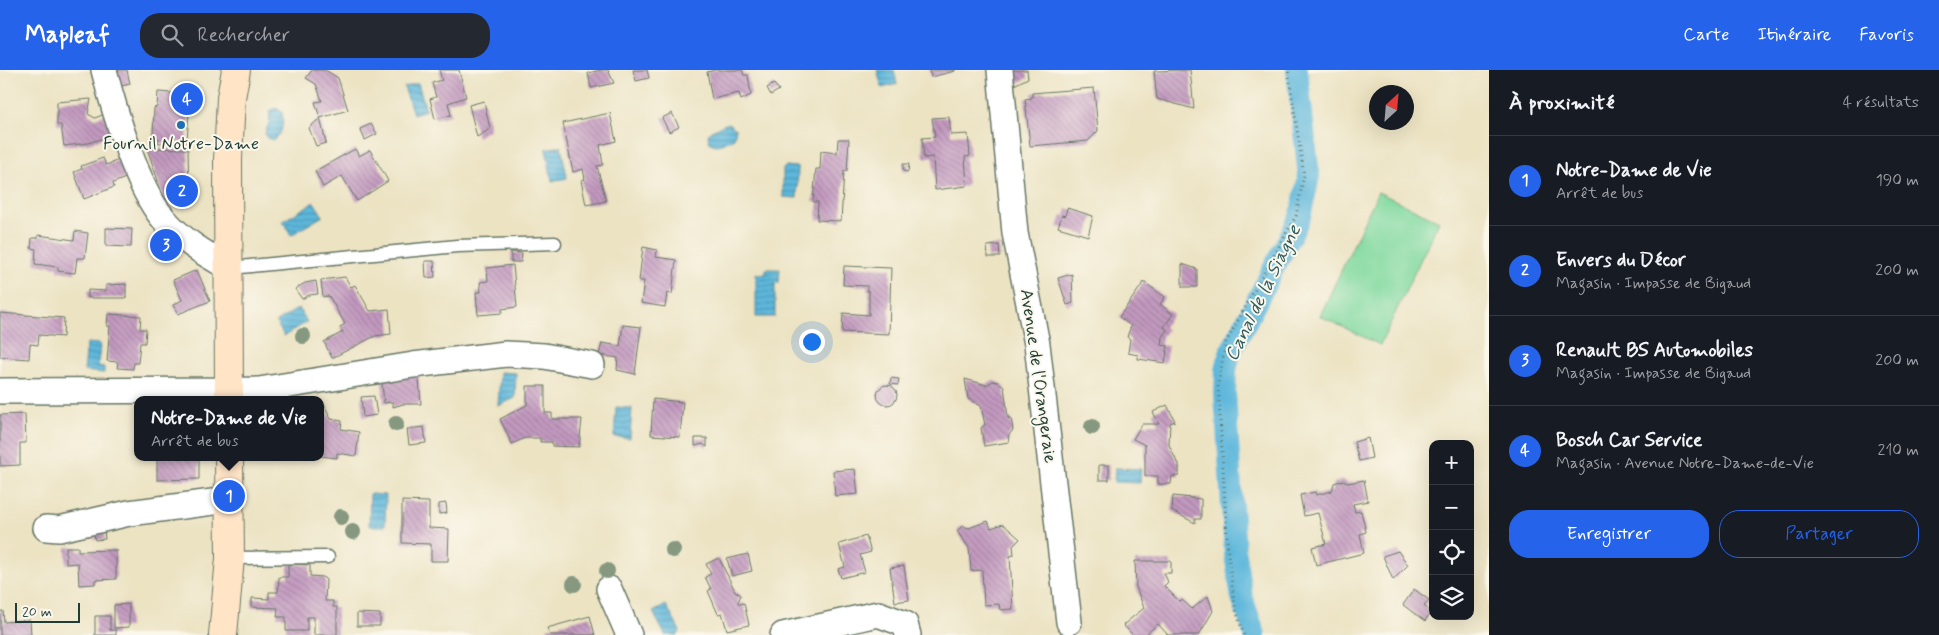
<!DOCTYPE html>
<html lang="fr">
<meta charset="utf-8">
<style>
:root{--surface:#171b24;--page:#242831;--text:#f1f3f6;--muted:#9ea1a6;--line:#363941;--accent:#2563eb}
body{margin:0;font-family:Mynerve,sans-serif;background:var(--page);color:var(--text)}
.controls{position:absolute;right:15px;bottom:15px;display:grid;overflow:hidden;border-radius:10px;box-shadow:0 5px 20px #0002}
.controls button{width:45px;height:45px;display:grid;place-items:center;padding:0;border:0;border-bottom:1px solid var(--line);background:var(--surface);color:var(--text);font:25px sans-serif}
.compass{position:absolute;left:1369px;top:15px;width:45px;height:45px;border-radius:50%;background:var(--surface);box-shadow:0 5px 20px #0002;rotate:26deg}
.scale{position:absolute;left:15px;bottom:12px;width:65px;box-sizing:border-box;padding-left:5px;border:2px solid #1f3d34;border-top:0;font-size:14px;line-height:18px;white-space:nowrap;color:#1f3d34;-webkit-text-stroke:4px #fbf7ec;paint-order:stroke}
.you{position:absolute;left:811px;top:271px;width:18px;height:18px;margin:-12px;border:4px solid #fff;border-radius:50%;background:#1a73e8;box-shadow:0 0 0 8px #1a73e833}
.badge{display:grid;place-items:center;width:32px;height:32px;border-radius:50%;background:var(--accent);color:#fff;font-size:16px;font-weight:700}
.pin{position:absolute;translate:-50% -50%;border:2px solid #fff;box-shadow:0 1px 5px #0006}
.popup{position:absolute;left:134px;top:326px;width:190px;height:65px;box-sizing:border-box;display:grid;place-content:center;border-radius:10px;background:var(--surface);filter:drop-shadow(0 1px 4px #0005);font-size:16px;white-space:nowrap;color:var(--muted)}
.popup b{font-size:19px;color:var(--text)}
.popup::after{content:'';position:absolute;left:50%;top:100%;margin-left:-10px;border:10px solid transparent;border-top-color:var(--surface)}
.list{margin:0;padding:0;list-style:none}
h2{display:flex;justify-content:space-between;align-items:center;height:65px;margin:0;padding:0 20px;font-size:21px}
h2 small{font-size:16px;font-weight:400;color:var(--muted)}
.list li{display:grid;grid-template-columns:32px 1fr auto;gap:15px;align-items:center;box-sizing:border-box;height:90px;padding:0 20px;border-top:1px solid var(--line)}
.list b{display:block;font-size:19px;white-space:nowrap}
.list p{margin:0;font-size:16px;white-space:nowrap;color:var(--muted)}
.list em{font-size:16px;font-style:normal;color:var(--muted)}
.actions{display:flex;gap:10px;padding:15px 20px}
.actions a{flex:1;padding:11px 0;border:1px solid var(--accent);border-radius:20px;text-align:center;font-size:18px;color:var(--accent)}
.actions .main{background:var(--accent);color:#fff}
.icon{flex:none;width:28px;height:28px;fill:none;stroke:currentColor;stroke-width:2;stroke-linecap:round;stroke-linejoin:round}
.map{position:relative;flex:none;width:1489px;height:565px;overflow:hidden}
header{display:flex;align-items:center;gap:30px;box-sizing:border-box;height:70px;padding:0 25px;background:var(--accent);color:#fff}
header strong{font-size:24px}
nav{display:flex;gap:28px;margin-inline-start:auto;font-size:18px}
.search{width:350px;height:45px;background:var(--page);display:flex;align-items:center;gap:12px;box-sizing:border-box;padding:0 18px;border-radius:20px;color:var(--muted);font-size:19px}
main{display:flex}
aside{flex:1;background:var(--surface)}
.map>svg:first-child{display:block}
.grass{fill:#80d99f;stroke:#508b6a}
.water{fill:url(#water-rules);stroke:#3e7a88}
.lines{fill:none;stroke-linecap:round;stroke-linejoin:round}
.canal{stroke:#5db7db;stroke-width:22}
.building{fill:url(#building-back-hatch)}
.lane-casing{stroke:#677766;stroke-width:15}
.street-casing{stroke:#677766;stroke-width:28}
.secondary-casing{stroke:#677766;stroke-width:30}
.path{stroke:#677766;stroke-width:3;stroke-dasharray:1 4;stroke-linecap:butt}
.lane{stroke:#fff;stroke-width:12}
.street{stroke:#fff;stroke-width:25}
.secondary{stroke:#ffe4c6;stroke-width:28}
.tree{fill:#869980}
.poi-dot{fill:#1f6fb2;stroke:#fbf7ec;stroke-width:2}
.labels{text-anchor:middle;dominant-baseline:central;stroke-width:4;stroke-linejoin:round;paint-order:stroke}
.poi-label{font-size:18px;fill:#1f3d34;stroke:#fbf7ec}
.street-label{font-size:18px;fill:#1f3d34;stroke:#fbf7ec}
.water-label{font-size:19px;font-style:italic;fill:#2e5c5e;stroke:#fbf7ec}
</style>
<header>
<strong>Mapleaf</strong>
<div class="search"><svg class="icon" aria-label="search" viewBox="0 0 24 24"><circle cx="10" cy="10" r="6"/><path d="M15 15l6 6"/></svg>Rechercher</div>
<nav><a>Carte</a><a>Itinéraire</a><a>Favoris</a></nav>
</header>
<main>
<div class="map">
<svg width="1489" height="565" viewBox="0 0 1489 565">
<defs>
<pattern id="water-rules" width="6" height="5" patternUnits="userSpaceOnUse" patternTransform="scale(1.25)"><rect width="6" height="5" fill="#5db7db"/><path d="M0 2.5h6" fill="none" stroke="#4c96b2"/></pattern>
<pattern id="building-back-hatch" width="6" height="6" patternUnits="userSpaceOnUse" patternTransform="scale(1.25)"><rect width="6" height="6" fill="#c399c0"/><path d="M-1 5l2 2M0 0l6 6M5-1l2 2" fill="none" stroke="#9e7e9d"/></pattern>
</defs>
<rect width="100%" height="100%" fill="#fbf7ec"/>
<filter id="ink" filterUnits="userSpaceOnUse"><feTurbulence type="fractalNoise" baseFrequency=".02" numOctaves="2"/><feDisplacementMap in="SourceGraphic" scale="10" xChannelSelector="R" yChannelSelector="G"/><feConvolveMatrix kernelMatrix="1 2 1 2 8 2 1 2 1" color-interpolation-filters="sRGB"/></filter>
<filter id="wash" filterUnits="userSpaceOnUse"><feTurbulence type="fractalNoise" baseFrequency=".0096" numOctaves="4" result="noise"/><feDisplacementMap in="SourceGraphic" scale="20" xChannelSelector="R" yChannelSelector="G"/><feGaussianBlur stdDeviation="1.12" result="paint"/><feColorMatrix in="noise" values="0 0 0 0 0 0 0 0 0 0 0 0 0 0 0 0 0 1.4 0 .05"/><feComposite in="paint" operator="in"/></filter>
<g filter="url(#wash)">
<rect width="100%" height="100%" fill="#ece3c3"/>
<polygon class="grass" points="1378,122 1439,151 1380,275 1320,246"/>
<g class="water">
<polygon points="877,0 894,0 897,14 882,18"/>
<polygon points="418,13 426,40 413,44 404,17"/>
<path d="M276,38L282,42C284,52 283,65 273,70L267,68L265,63L269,53L270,41Z"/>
<path d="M728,53L736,59L734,68C724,73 709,82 708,65L712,60Z"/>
<polygon points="561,76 567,108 552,111 546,79"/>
<polygon points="786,96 798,97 797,128 783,127 783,99"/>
<polygon points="314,132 323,146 291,165 283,151"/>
<polygon points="766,199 780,199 779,213 775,213 775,247 756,247 756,204 766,204"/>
<polygon points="299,238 307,252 284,266 276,252"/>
<polygon points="87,273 100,274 98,296 104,297 104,303 84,301"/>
<polygon points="500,302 516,303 515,328 498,336"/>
<polygon points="616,337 632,338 630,368 614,367"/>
<polygon points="1115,398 1141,399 1140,413 1114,412"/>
<polygon points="370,424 386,425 385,456 369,456"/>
<polygon points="666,535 680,561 678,565 665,565 653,542"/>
</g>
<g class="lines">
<polyline class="canal" points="1255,565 1242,528 1235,484 1225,323 1226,300 1230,283 1300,147 1309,106 1297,0"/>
</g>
<g id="blocks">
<g class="building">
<polygon points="113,0 127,0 130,14 117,17"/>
<polygon points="312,0 325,0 338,8 348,40 320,48 315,32 322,31 316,14 306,8"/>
<polygon points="439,0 459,0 466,27 448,33 451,45 435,49 430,29 436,27 432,13 442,10"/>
<polygon points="601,0 608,0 614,13 591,18 588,3"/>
<polygon points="633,0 647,0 649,8 636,11"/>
<polygon points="715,0 742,0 744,5 748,5 751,25 741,30 739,23 712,29 707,2"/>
<polygon points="929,0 955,0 955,1 931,7"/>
<polygon points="1011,0 1027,0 1028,8 1012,16"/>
<polygon points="1190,0 1194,39 1157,29 1154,1"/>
<polygon points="774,14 779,20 771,25 767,18"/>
<polygon points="1094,18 1098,61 1088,71 1030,76 1025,29 1032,28 1032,23"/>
<polygon points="158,22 199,25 189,42 187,72 158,73 158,68 153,67 154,38 157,37"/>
<polygon points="91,29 88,44 95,48 107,43 116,64 88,73 64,76 61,55 57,55 57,32"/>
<polygon points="484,31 490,59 477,67 469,35"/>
<polygon points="610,43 616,71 600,75 603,95 597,96 606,131 586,135 581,110 585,109 583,99 573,102 563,53"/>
<polygon points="672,43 679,57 669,62 662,48"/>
<polygon points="949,47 951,65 968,64 970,86 965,87 967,116 935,120 933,87 924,88 922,68 935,67 932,48"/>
<polygon points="320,48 326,73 316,76 309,58"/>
<polygon points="371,54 377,64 365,70 360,59"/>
<polygon points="838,69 849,69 847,101 844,101 841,151 817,150 818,132 813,132 816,99 820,99 821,81 837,83"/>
<polygon points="147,78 188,79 189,123 164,129"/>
<polygon points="355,79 359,86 370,80 388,111 357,131 342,106 323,117 315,101"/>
<polygon points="103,88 106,95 121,89 128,107 113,113 114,117 84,129 74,102 82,99 81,96"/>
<polygon points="903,94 909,94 908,102 903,101"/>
<polygon points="1067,138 1093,146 1088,166 1058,157 1062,145 1065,146"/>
<polygon points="106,158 132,159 131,177 106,176"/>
<polygon points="75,161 88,163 85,188 77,188 75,203 58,201 58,197 35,194 36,179 31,178 32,168 38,168 38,165 74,170"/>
<polygon points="999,175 1000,187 988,187 987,176"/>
<polygon points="643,177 657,180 656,187 676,190 672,224 667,223 665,237 641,233 644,211 639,211"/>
<polygon points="511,182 522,183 521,192 511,192"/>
<polygon points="425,191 434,191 435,207 426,208"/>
<polygon points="1182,194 1197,199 1197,217 1182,217"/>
<polygon points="513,195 517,237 502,239 502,243 478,245 476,222 481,222 480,212 488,211 487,198"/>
<polygon points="844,196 891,198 889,264 842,262 843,243 869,245 869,221 867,221 867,216 843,215"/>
<polygon points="197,200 210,231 178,244 173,235 182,230 173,210"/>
<polygon points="1072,204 1073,233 1067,235 1058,208"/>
<polygon points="345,207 351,217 355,215 370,241 389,239 391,264 375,266 332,288 324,272 343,262 340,257 345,254 329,226 323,227 321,210"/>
<polygon points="316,211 318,224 309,225 302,229 295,219 305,213"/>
<polygon points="1144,212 1165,227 1160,234 1173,244 1164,257 1167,260 1162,267 1161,275 1168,276 1165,293 1138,289 1138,285 1128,283 1130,269 1127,267 1131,256 1119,247"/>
<polygon points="126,214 126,228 88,228 88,220 106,221 106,215"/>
<polygon points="0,243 64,248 63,267 39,265 38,275 30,274 29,289 0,287"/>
<polygon points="108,244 141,246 140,259 146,259 145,273 140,273 138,293 134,293 133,299 117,298 118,292 107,291 110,256 107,256"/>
<polygon points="623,255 641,257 635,304 617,300 618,288 599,285 602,273 620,276"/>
<polygon points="418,297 421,334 403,334 393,337 393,332 384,333 381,304"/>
<polygon points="891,308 899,309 898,315 890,314"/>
<polygon points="965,309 987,315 993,311 998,312 1004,316 1008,348 1011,348 1013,360 1008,366 1009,372 984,376 981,358 985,355 981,336 968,329"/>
<circle cx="887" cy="325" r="10"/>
<polygon points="527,316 545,316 545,343 552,343 552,349 582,349 579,377 552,376 552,372 540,372 540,368 525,368 512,374 500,349 527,335"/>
<polygon points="374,326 377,345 363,347 361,327"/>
<polygon points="653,329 683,332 680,367 651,365"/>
<polygon points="323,332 331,349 342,351 341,359 359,362 356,386 337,383 337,388 320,386 320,334"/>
<polygon points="1167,335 1175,351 1170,353 1169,375 1177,392 1179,393 1179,406 1172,406 1171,414 1158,414 1158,406 1145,406 1145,375 1133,369 1142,354 1159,354 1153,342"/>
<polygon points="25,344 26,373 20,373 20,395 0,396 0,345"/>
<polygon points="424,357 426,373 409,375 407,359"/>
<polygon points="695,368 707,368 707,377 703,374 695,376"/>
<polygon points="1368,368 1372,388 1359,391 1354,372"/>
<polygon points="157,387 199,387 199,409 157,410"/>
<rect x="1099" y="395" width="10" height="15"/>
<polygon points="855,399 858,424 835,426 833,401"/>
<polygon points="1343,410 1348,413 1364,410 1368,431 1353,434 1355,442 1361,441 1366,462 1360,464 1364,483 1316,495 1312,477 1326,474 1318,443 1304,446 1300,425 1315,422 1316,425 1332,421 1334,413"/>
<polygon points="1173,426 1201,429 1201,449 1195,449 1195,453 1172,441"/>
<polygon points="402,431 429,432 429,458 449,459 448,491 431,491 431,474 402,473"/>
<polygon points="446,433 447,443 439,444 439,434"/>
<polygon points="988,451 991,458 1003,454 1020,469 1013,476 1014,485 1010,486 1013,539 1000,540 999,534 984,535 982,500 971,501 969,478 957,461 962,456 969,458"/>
<polygon points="117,454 117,459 104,461 105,469 95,470 93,457"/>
<polygon points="866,466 871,482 860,485 865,502 841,508 838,499 845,497 839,474"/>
<polygon points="66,477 78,477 78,481 116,480 116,509 95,510 95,514 79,515 78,493 66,494"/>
<polygon points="1398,481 1408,495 1393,510 1383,486"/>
<polygon points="748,484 752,501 732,506 727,489"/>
<polygon points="719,488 735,521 741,525 738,532 739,534 744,533 749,555 727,560 722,543 718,544 708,521 711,519 705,507 711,504 706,494"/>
<polygon points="1135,491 1171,491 1171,503 1164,503 1168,512 1164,516 1179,531 1182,530 1192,539 1208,526 1213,541 1199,565 1168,565 1158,554 1145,565 1133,565 1123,555 1144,538 1136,517"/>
<polygon points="288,494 310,495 310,506 323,507 326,510 325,531 333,531 333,537 337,537 337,565 314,565 314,547 307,547 307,561 286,561 286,547 277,547 278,538 252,537 252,528 269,529 269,522 278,522 279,507 288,507"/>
<polygon points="904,496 909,530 895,532 890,498"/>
<polygon points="1414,519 1429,530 1424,536 1431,542 1425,551 1403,535"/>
<polygon points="129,534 129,557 114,558 114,535"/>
<polygon points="0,541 3,541 4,552 30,550 31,565 0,565"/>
<polygon points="357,543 380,544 380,556 357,556"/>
<polygon points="95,546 110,546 110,560 116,560 116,565 95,565"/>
<polygon points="590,546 595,565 550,565 547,558"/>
</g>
</g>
</g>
<g filter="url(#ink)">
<use href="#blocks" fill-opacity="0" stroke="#677766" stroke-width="1"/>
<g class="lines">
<g class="lane-casing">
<g id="lane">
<polyline points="230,198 457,176 555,173"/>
<polyline points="230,488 328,487"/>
</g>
</g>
<g class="street-casing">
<g id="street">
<path d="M104,0C114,40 137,118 163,148C181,170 205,184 230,198"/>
<polyline points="1000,0 1015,163 1037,274 1069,552"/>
<polyline points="0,321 259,320 413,295 506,284 544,286 592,295"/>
<polyline points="46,458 59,459 129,443 228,430"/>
<polyline points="609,519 629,565"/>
<polyline points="783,565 878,544 905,554 908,565"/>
</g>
</g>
<g class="secondary-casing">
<g id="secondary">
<polyline points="229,330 228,89 231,28 236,0"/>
<polyline points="223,565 230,488 229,387"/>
</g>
</g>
<polyline class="path" points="1244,565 1235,537 1228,484 1218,314 1226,272 1296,146 1304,105 1288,0"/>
<use href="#lane" class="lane"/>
<use href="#street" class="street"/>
<use href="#secondary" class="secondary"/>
</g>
<g class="tree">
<circle cx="303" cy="266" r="8"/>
<circle cx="396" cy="354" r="8"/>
<circle cx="1092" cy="357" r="8"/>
<circle cx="341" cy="447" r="8"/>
<circle cx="353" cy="462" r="8"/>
<circle cx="673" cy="480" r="8"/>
<circle cx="607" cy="501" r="8"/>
<circle cx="574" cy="514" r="8"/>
</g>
</g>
<circle class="poi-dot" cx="181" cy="55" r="5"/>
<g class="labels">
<g class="poi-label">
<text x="181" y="74">Fournil Notre-Dame</text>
</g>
<g class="street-label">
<text transform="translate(1038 306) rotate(82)">Avenue de l'Orangeraie</text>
</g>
<g class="water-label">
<text transform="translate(1263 223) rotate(-64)">Canal de la Siagne</text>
</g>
</g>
</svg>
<div class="controls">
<button>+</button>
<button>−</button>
<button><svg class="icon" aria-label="locate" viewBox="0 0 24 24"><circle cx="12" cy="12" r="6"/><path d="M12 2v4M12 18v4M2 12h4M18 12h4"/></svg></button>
<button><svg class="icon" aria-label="layers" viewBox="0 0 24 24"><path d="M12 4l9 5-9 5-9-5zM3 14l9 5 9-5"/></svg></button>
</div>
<svg class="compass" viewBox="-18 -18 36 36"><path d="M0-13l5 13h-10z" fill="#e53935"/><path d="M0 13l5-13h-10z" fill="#9ea1a6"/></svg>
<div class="scale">20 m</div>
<div class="you"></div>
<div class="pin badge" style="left:229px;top:426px">1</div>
<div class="popup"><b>Notre-Dame de Vie</b>Arrêt de bus</div>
<div class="pin badge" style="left:182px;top:121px">2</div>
<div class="pin badge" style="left:166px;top:175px">3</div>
<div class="pin badge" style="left:187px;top:29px">4</div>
</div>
<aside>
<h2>À proximité<small>4 résultats</small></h2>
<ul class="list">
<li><span class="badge">1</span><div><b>Notre-Dame de Vie</b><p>Arrêt de bus</p></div><em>190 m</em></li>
<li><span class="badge">2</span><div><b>Envers du Décor</b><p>Magasin · Impasse de Bigaud</p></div><em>200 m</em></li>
<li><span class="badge">3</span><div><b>Renault BS Automobiles</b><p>Magasin · Impasse de Bigaud</p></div><em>200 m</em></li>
<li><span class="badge">4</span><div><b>Bosch Car Service</b><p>Magasin · Avenue Notre-Dame-de-Vie</p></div><em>210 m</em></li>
</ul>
<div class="actions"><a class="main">Enregistrer</a><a>Partager</a></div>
</aside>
</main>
